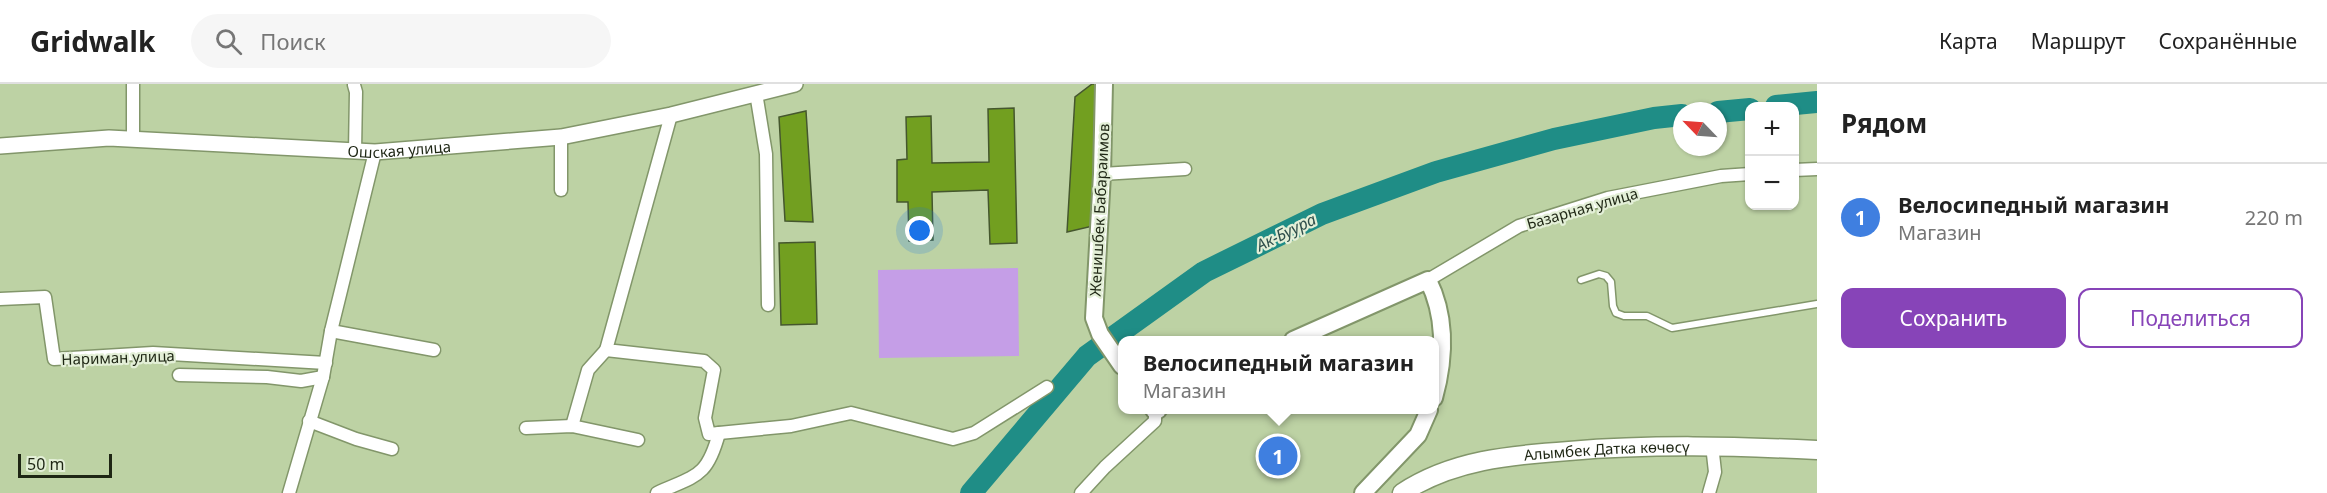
<!DOCTYPE html>
<html lang="ru">
<meta charset="utf-8">
<style>
:root{--surface:#fff;--page:#f6f6f6;--text:#222;--muted:#767676;--line:#e0e0e0;--accent:#8744b8}
body{margin:0;font-family:"Noto Sans",sans-serif;background:var(--page);color:var(--text)}
.controls{position:absolute;right:18px;top:18px;display:grid;overflow:hidden;border-radius:12px;box-shadow:0 2px 4px #0004}
.controls button{width:54px;height:54px;display:grid;place-items:center;padding:0;border:0;border-bottom:2px solid var(--line);background:var(--surface);color:var(--text);font:30px sans-serif}
.compass{position:absolute;left:1673px;top:18px;width:54px;height:54px;border-radius:50%;background:var(--surface);box-shadow:0 2px 4px #0004;rotate:295deg}
.scale{position:absolute;left:18px;bottom:15px;width:94px;box-sizing:border-box;padding-left:6px;border:3px solid #1e2614;border-top:0;font-size:16px;line-height:21px;white-space:nowrap;color:#1e2614;-webkit-text-stroke:4px #e3efd7;paint-order:stroke}
.you{position:absolute;left:920px;top:147px;width:21px;height:21px;margin:-15px;border:4px solid #fff;border-radius:50%;background:#1a73e8;box-shadow:0 0 0 9px #1a73e833}
.badge{display:grid;place-items:center;width:39px;height:39px;border-radius:50%;background:var(--accent);color:#fff;font-size:20px;font-weight:700}
.pin{position:absolute;translate:-50% -50%;border:3px solid #fff;box-shadow:0 2px 6px #0006}
.popup{position:absolute;left:1118px;top:252px;width:321px;height:78px;box-sizing:border-box;display:grid;place-content:center;border-radius:12px;background:var(--surface);filter:drop-shadow(0 2px 4px #0005);font-size:20px;white-space:nowrap;color:var(--muted)}
.popup b{font-size:22px;color:var(--text)}
.popup::after{content:'';position:absolute;left:50%;top:100%;margin-left:-12px;border:12px solid transparent;border-top-color:var(--surface)}
.list{margin:0;padding:0;list-style:none}
h2{display:flex;justify-content:space-between;align-items:center;height:78px;margin:0;padding:0 24px;font-size:26px}
h2 small{font-size:20px;font-weight:400;color:var(--muted)}
.list li{display:grid;grid-template-columns:39px 1fr auto;gap:18px;align-items:center;box-sizing:border-box;height:108px;padding:0 24px;border-top:2px solid var(--line)}
.list b{display:block;font-size:22px;white-space:nowrap}
.list p{margin:0;font-size:20px;white-space:nowrap;color:var(--muted)}
.list em{font-size:20px;font-style:normal;color:var(--muted)}
.actions{display:flex;gap:12px;padding:18px 24px}
.actions a{flex:1;padding:14px 0;border:2px solid var(--accent);border-radius:12px;text-align:center;font-size:21px;color:var(--accent)}
.actions .main{background:var(--accent);color:#fff}
.icon{flex:none;width:33px;height:33px;fill:none;stroke:currentColor;stroke-width:2;stroke-linecap:round;stroke-linejoin:round}
.map{position:relative;flex:none;width:1817px;height:409px;overflow:hidden}
header{display:flex;align-items:center;gap:36px;box-sizing:border-box;height:84px;padding:0 30px;background:var(--surface);border-bottom:2px solid var(--line)}
header strong{font-size:28px}
nav{display:flex;gap:33px;margin-inline-start:auto;font-size:21px}
.search{width:420px;height:54px;background:var(--page);display:flex;align-items:center;gap:15px;box-sizing:border-box;padding:0 21px;border-radius:33px;color:var(--muted);font-size:22px}
main{display:flex}
aside{flex:1;background:var(--surface)}
.map>svg:first-child{display:block}
.green{fill:#c59ee7}
.lines{fill:none;stroke-linecap:round;stroke-linejoin:round}
.river{stroke:#1f8d86;stroke-width:22}
.building{fill:#729f20;stroke:#45572e;stroke-width:1.5}
.service-casing{stroke:#82966a;stroke-width:9}
.minor-casing{stroke:#82966a;stroke-width:15}
.tertiary-casing{stroke:#82966a;stroke-width:18}
.secondary-casing{stroke:#82966a;stroke-width:20}
.primary-casing{stroke:#82966a;stroke-width:21}
.service{stroke:#fff;stroke-width:6}
.minor{stroke:#fff;stroke-width:12}
.tertiary{stroke:#fff;stroke-width:15}
.secondary{stroke:#fff;stroke-width:16}
.primary{stroke:#fff;stroke-width:18}
.labels{text-anchor:middle;dominant-baseline:central;stroke-width:4.5;stroke-linejoin:round;paint-order:stroke}
.street-label{font-size:15px;fill:#1e2614;stroke:#e3efd7}
.water-label{font-size:16px;font-style:italic;fill:#2e4e4b;stroke:#e3efd7}
</style>
<header>
<strong>Gridwalk</strong>
<div class="search"><svg class="icon" aria-label="search" viewBox="0 0 24 24"><circle cx="10" cy="10" r="6"/><path d="M15 15l6 6"/></svg>Поиск</div>
<nav><a>Карта</a><a>Маршрут</a><a>Сохранённые</a></nav>
</header>
<main>
<div class="map">
<svg width="1817" height="409" viewBox="0 0 1817 409">
<rect width="100%" height="100%" fill="#bdd2a4"/>
<polygon class="green" points="1018,184 1019,272 879,274 878,186"/>
<g class="lines">
<g class="river">
<polyline points="1776,22 1817,18"/>
<polyline points="1718,28 1750,25"/>
<polyline points="971,409 1087,272 1204,188 1322,130 1436,88 1554,55 1654,34 1682,31"/>
</g>
</g>
<g class="building">
<polygon points="1092,0 1099,0 1093,142 1067,148 1075,13"/>
<polygon points="1014,24 1017,159 990,160 988,106 932,108 933,156 909,157 908,118 897,118 897,76 907,75 906,33 931,32 932,79 989,78 988,25"/>
<polygon points="806,27 813,138 785,137 779,33"/>
<polygon points="815,158 817,240 781,241 779,159"/>
</g>
<g class="lines">
<g class="service-casing">
<polyline id="service" points="1581,196 1599,190 1606,192 1611,198 1613,222 1616,229 1624,232 1647,232 1672,244 1817,220"/>
</g>
<g class="minor-casing">
<g id="minor">
<polyline points="354,1 356,8 355,68"/>
<polyline points="756,9 766,70 768,221"/>
<polyline points="671,31 606,266 704,277 714,286 705,334 709,350 791,342 851,329 953,355 974,349 1047,303"/>
<polyline points="561,53 561,106"/>
<polyline points="133,55 133,0"/>
<polyline points="1794,86 1817,85"/>
<polyline points="1102,90 1185,85"/>
<polyline points="1428,196 1519,142 1608,114 1721,92 1750,90"/>
<polyline points="0,215 45,213 54,275 153,269 326,279"/>
<polyline points="331,247 434,266"/>
<polyline points="179,291 267,293 301,297 323,293"/>
<polyline points="309,337 356,355 392,365"/>
<polyline points="572,342 588,286 606,266"/>
<polyline points="526,344 572,342 638,356"/>
<polyline points="289,409 323,293 331,247 375,68"/>
<path d="M657,409C696,391 707,394 719,349"/>
<polyline points="1081,409 1105,383 1155,337 1155,327"/>
<polyline points="1709,409 1715,388 1712,361"/>
</g>
</g>
<g class="tertiary-casing">
<g id="tertiary">
<path id="s1" d="M0,62L109,54L375,68L561,53L671,31L795,0"/>
</g>
</g>
<g class="secondary-casing">
<g id="secondary">
<polyline points="1104,0 1102,90 1094,234 1100,250 1122,282"/>
<path d="M1293,256L1428,196C1447,234 1445,274 1434,314"/>
<polyline points="1154,326 1158,326"/>
<polyline points="1363,409 1418,351 1429,326"/>
</g>
</g>
<g class="primary-casing">
<g id="primary">
<path id="s2" d="M1402,409C1452,376 1511,371 1569,367C1652,360 1734,362 1817,366"/>
</g>
</g>
<use href="#service" class="service"/>
<use href="#minor" class="minor"/>
<use href="#tertiary" class="tertiary"/>
<use href="#secondary" class="secondary"/>
<use href="#primary" class="primary"/>
</g>
<g class="labels">
<g class="street-label">
<text stroke="none"><textPath href="#s1" startOffset="400">Ошская улица</textPath></text>
<text transform="translate(1582 124) rotate(-16)">Базарная улица</text>
<text transform="translate(1099 126) rotate(-87)">Женишбек Бабараимов</text>
<text transform="translate(118 273) rotate(-2)">Нариман улица</text>
<text stroke="none"><textPath href="#s2" startOffset="212">Алымбек Датка көчөсү</textPath></text>
</g>
<g class="water-label">
<text transform="translate(1286 148) rotate(-26)">Ак-Буура</text>
</g>
</g>
</svg>
<div class="controls">
<button>+</button>
<button>−</button>
</div>
<svg class="compass" viewBox="-18 -18 36 36"><path d="M0-13l5 13h-10z" fill="#e53935"/><path d="M0 13l5-13h-10z" fill="#767676"/></svg>
<div class="scale">50 m</div>
<div class="you"></div>
<div class="pin badge" style="left:1278px;top:372px;background:#3f7fe0">1</div>
<div class="popup"><b>Велосипедный магазин</b>Магазин</div>
</div>
<aside>
<h2>Рядом<small></small></h2>
<ul class="list">
<li><span class="badge" style="background:#3f7fe0">1</span><div><b>Велосипедный магазин</b><p>Магазин</p></div><em>220 m</em></li>
</ul>
<div class="actions"><a class="main">Сохранить</a><a>Поделиться</a></div>
</aside>
</main>
